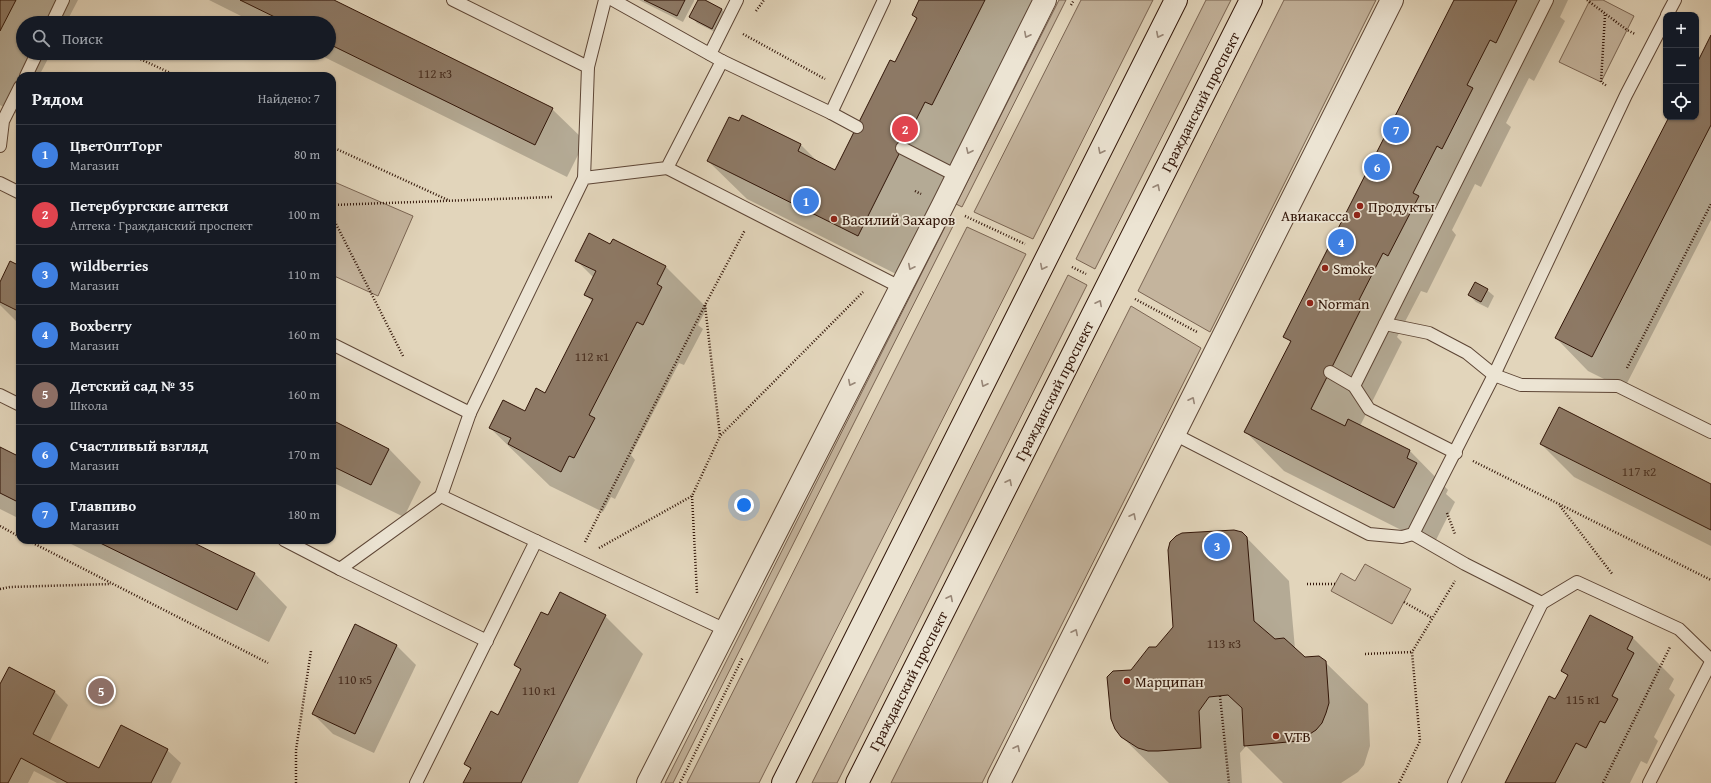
<!DOCTYPE html>
<html lang="ru">
<meta charset="utf-8">
<style>
:root{--surface:#171b24;--page:#20242c;--text:#f1f3f6;--muted:#9ea1a6;--line:#363941;--accent:#7c3aed}
body{margin:0;font-family:"Gentium Book Plus",serif;background:var(--page);color:var(--text)}
.controls{position:absolute;right:12px;top:12px;display:grid;overflow:hidden;border-radius:8px;box-shadow:0 1px 3px #0004}
.controls button{width:36px;height:36px;display:grid;place-items:center;padding:0;border:0;border-bottom:1px solid var(--line);background:var(--surface);color:var(--text);font:20px sans-serif}
.you{position:absolute;left:744px;top:505px;width:14px;height:14px;margin:-10px;border:3px solid #fff;border-radius:50%;background:#1a73e8;box-shadow:0 0 0 6px #1a73e833}
.badge{display:grid;place-items:center;width:26px;height:26px;border-radius:50%;background:var(--accent);color:#fff;font-size:13px;font-weight:700}
.pin{position:absolute;translate:-50% -50%;border:2px solid #fff;box-shadow:0 1px 4px #0006}
.list{margin:0;padding:0;list-style:none}
h2{display:flex;justify-content:space-between;align-items:center;height:52px;margin:0;padding:0 16px;font-size:17px}
h2 small{font-size:13px;font-weight:400;color:var(--muted)}
.list li{display:grid;grid-template-columns:26px 1fr auto;gap:12px;align-items:center;box-sizing:border-box;height:60px;padding:0 16px;border-top:1px solid var(--line)}
.list b{display:block;font-size:15px;white-space:nowrap}
.list p{margin:0;font-size:13px;white-space:nowrap;color:var(--muted)}
.list em{font-size:13px;font-style:normal;color:var(--muted)}
.icon{flex:none;width:22px;height:22px;fill:none;stroke:currentColor;stroke-width:2;stroke-linecap:round;stroke-linejoin:round}
.map{position:relative;flex:none;width:1711px;height:783px;overflow:hidden}
.search{position:absolute;background:var(--surface);box-shadow:0 1px 3px #0004;left:16px;top:16px;width:320px;height:44px;display:flex;align-items:center;gap:10px;box-sizing:border-box;padding:0 14px;border-radius:22px;color:var(--muted);font-size:15px}
.panel{position:absolute;background:var(--surface);box-shadow:0 1px 3px #0004;left:16px;top:72px;width:320px;height:472px;border-radius:12px}
.map>svg:first-child{display:block}
.green{fill:#c4b49d;stroke:#7a6452}
.shadow{fill:#0003}
.building{fill:#8d7965;stroke:#311508}
.lines{fill:none;stroke-linecap:round;stroke-linejoin:round}
.lane-casing{stroke:#5d4535;stroke-width:14}
.street-casing{stroke:#5d4535;stroke-width:24}
.secondary-casing{stroke:#311508;stroke-width:24}
.path{stroke:#311508;stroke-width:2.5;stroke-dasharray:1 2;stroke-linecap:butt}
.lane{stroke:#ece4d3;stroke-width:12}
.street{stroke:#ece4d3;stroke-width:22}
.secondary{stroke:#ece4d3;stroke-width:22}
.oneway{stroke:#988778}
.poi-dot{fill:#8f2418;stroke:#ece4d3;stroke-width:1.5}
.labels{text-anchor:middle;dominant-baseline:central;stroke-width:3.5;stroke-linejoin:round;paint-order:stroke}
.number-label{font-size:13px;fill:#482e1f}
.street-label{font-size:15px;fill:#311508;stroke:#ece4d3}
.poi-label{font-size:15px;fill:#311508;stroke:#ece4d3;text-anchor:start}
</style>
<div class="map">
<svg width="1711" height="783" viewBox="0 0 1711 783">
<rect width="100%" height="100%" fill="#e2d5bb"/>
<filter id="stains"><feTurbulence type="fractalNoise" baseFrequency=".005" numOctaves="4"/><feColorMatrix values="0 0 0 0 .2 0 0 0 0 .09 0 0 0 0 .02 0 0 0 .5 -.17"/></filter>
<radialGradient id="worn" r=".72"><stop offset=".6" stop-color="#630" stop-opacity="0"/><stop offset="1" stop-color="#630" stop-opacity=".3"/></radialGradient>
<g class="green">
<polygon points="1059,0 1066,0 962,207 956,204"/>
<polygon points="1081,0 1153,0 1033,239 974,212"/>
<polygon points="1206,0 1231,0 1095,269 1076,259"/>
<polygon points="1284,0 1376,0 1210,332 1138,291"/>
<polygon points="1590,0 1603,0 1634,16 1601,82 1559,62"/>
<polygon points="332,181 413,216 378,296 332,275"/>
<polygon points="949,219 955,222 673,783 665,783"/>
<polygon points="967,227 1026,254 759,783 687,783"/>
<polygon points="1068,275 1087,285 837,783 812,783"/>
<polygon points="1131,306 1201,348 982,783 891,783"/>
<polygon points="1365,564 1411,589 1392,624 1331,591 1341,573 1355,581"/>
</g>
<g class="shadow">
<polygon points="0,0 78,0 66,23 23,23 23,53 51,53 39,76 20,76 19,115 0,105"/>
<polygon points="209,0 332,0 552,109 585,141 567,177 316,53 329,53 329,23 255,23"/>
<polygon points="639,0 694,0 694,1 683,22"/>
<polygon points="699,0 703,0 722,10 728,16 719,34 697,23 691,16"/>
<polygon points="920,0 1042,0 896,274 747,199 708,161 801,145 818,162 836,171 895,64 917,19 913,15"/>
<polygon points="1455,0 1568,0 1560,17 1565,21 1534,81 1529,78 1506,123 1511,127 1481,187 1475,184 1452,230 1456,235 1427,293 1421,291 1397,337 1402,342 1360,426 1410,451 1448,490 1446,494 1455,502 1433,546 1284,471 1246,432 1291,343 1285,336"/>
<polygon points="1711,37 1711,220 1624,389 1588,371 1556,338 1670,117 1696,117 1696,66"/>
<polygon points="613,240 666,267 707,308 698,325 703,329 684,365 679,363 631,455 635,460 615,499 611,497 603,512 550,486 490,428 525,412 546,394 593,302 585,295 594,278 576,260 611,245"/>
<polygon points="20,267 20,325 0,305 0,284"/>
<polygon points="1487,290 1494,296 1488,308 1476,302 1469,295"/>
<polygon points="332,421 389,449 421,482 404,517 332,482"/>
<polygon points="1541,444 1711,485 1711,546 1574,477"/>
<polygon points="0,448 20,458 20,519 0,509"/>
<polygon points="1242,533 1289,581 1295,649 1304,658 1325,662 1368,704 1370,746 1364,765 1358,772 1341,783 1283,783 1246,746 1240,753 1242,783 1169,783 1122,737 1131,671 1157,648 1174,627"/>
<polygon points="63,540 185,540 255,574 287,607 269,642"/>
<polygon points="605,616 643,654 578,783 464,783 471,770 466,764 498,716 521,671 516,665 548,617"/>
<polygon points="1590,616 1633,638 1674,679 1669,689 1675,695 1654,737 1658,741 1647,764 1641,761 1630,783 1506,783 1556,700 1568,676 1563,671"/>
<polygon points="355,626 397,646 416,665 374,753 333,734 313,714"/>
<polygon points="9,669 55,692 68,705 49,743 100,769 167,750 181,763 171,783 57,783 34,771 28,783 0,783 0,686"/>
</g>
<g class="building">
<polygon points="0,0 16,0 0,31"/>
<polygon points="240,0 334,0 553,108 535,145 329,44 329,23 287,23"/>
<polygon points="644,0 685,0 677,16"/>
<polygon points="698,0 705,0 722,9 712,29 689,17"/>
<polygon points="919,0 985,0 932,105 925,102 858,236 707,161 729,117 739,121 742,115 801,144 798,151 835,170 890,60 895,62 917,18 912,15"/>
<polygon points="1454,0 1517,0 1496,43 1490,40 1467,85 1473,88 1442,149 1437,146 1413,193 1419,196 1388,256 1383,253 1359,300 1364,303 1311,409 1345,426 1348,419 1410,450 1407,458 1417,463 1394,508 1244,432 1291,341 1283,337"/>
<polygon points="1711,35 1711,125 1592,357 1555,338 1669,117 1696,117 1696,65"/>
<polygon points="589,233 610,244 613,239 666,266 657,284 662,287 643,325 637,322 589,415 595,418 574,458 569,456 561,472 508,444 511,438 489,428 503,400 525,411 536,388 545,393 593,299 584,295 596,271 575,261"/>
<polygon points="10,261 20,266 20,312 0,302 0,282"/>
<polygon points="1475,282 1488,289 1481,302 1468,295"/>
<polygon points="1559,407 1711,484 1711,530 1540,444"/>
<polygon points="332,420 389,449 371,485 332,466"/>
<polygon points="0,447 20,457 20,503 0,493"/>
<polygon points="1234,530 1242,532 1247,537 1254,621 1275,639 1284,638 1305,657 1319,656 1326,661 1329,703 1326,713 1322,723 1316,730 1299,741 1244,746 1242,708 1228,695 1209,697 1199,711 1201,748 1158,751 1148,751 1138,748 1121,737 1115,729 1111,719 1107,677 1113,671 1131,670 1149,647 1156,647 1173,627 1168,550 1170,542 1176,536 1182,533"/>
<polygon points="94,540 188,540 255,573 237,610"/>
<polygon points="560,592 606,615 521,783 463,783 471,768 464,764 491,711 498,715 521,669 514,665 541,612 548,615"/>
<polygon points="1590,615 1633,637 1627,649 1634,653 1612,696 1618,699 1605,723 1600,721 1586,748 1576,743 1555,783 1505,783 1549,696 1555,699 1559,692 1568,675 1561,671"/>
<polygon points="355,624 397,645 355,734 312,714"/>
<polygon points="9,667 55,691 33,734 99,768 121,725 168,749 151,783 68,783 21,758 8,783 0,783 0,684"/>
</g>
<g class="lines">
<g class="lane-casing">
<g id="lane">
<polyline points="453,0 588,67 584,178"/>
<polyline points="613,0 722,61"/>
<polyline points="1667,15 1675,0"/>
<polyline points="52,23 63,0"/>
<polyline points="710,54 737,0"/>
<polyline points="588,67 605,0"/>
<polyline points="26,76 37,53"/>
<polyline points="831,113 857,127"/>
<polyline points="0,146 3,121 20,87"/>
<polyline points="902,148 957,176"/>
<polyline points="667,168 900,287"/>
<polyline points="0,183 20,193"/>
<polyline points="1385,324 1429,333 1467,353 1494,375 1521,385 1618,386 1711,432"/>
<polyline points="332,344 470,413"/>
<polyline points="1330,372 1354,386 1369,409 1456,453"/>
<polyline points="1354,386 1547,0"/>
<polyline points="0,395 20,405"/>
<polyline points="1174,434 1369,534 1402,537 1413,534 1494,375 1626,95 1666,18"/>
<polyline points="1413,534 1465,564 1542,603 1454,783"/>
<polyline points="284,540 340,569 441,496"/>
<polyline points="536,541 441,496 470,413 584,178 667,168 722,61 831,113 884,0"/>
<polyline points="340,569 487,641"/>
<polyline points="1542,603 1577,582 1679,629 1711,660"/>
<polyline points="416,783 536,541 726,630"/>
<polyline points="1649,783 1711,662"/>
</g>
</g>
<g class="street-casing">
<g id="street">
<polyline points="648,783 943,205 1045,0"/>
<polyline points="999,783 1392,0"/>
</g>
</g>
<g class="secondary-casing">
<g id="secondary">
<polyline points="783,783 1176,0"/>
<polyline points="857,783 1251,0"/>
</g>
</g>
<g class="path">
<polyline points="1587,0 1627,30 1635,34"/>
<polyline points="1071,5 1074,0"/>
<polyline points="756,11 764,0"/>
<polyline points="1605,15 1601,82 1607,86"/>
<polyline points="743,34 825,79"/>
<polyline points="127,53 177,76"/>
<polyline points="332,147 448,200"/>
<polyline points="332,154 334,148"/>
<polyline points="915,191 921,194"/>
<polyline points="332,205 552,197"/>
<polyline points="332,216 403,356"/>
<polyline points="965,216 1025,244"/>
<polyline points="1072,267 1086,274"/>
<polyline points="1135,299 1197,332"/>
<polyline points="705,305 720,436"/>
<polyline points="1627,368 1711,204"/>
<polyline points="1473,461 1711,580"/>
<polyline points="692,496 697,593"/>
<polyline points="1560,506 1613,575"/>
<polyline points="1447,513 1455,534"/>
<polyline points="0,526 20,537"/>
<polyline points="27,540 268,663"/>
<polyline points="585,542 705,305 745,230"/>
<polyline points="599,548 692,496 720,436 863,292"/>
<polyline points="1307,584 1335,584"/>
<polyline points="0,589 10,587 111,584"/>
<polyline points="1404,602 1432,618"/>
<polyline points="1365,654 1412,652"/>
<polyline points="1220,696 1229,783"/>
<polyline points="296,783 296,750 311,651"/>
<polyline points="680,783 743,657"/>
<polyline points="1399,783 1420,741 1412,652 1455,581"/>
<polyline points="1603,783 1670,647"/>
</g>
<use href="#lane" class="lane"/>
<use href="#street" class="street"/>
<use href="#secondary" class="secondary"/>
</g>
<defs><path id="oneway-chevron" d="M-2-3.5L2.5 0L-2 3.5" fill="none" stroke-width="1.6" stroke-linecap="round" stroke-linejoin="round"/></defs>
<g class="oneway">
<use href="#oneway-chevron" transform="translate(1027 35) rotate(117)"/>
<use href="#oneway-chevron" transform="translate(1159 35) rotate(117)"/>
<use href="#oneway-chevron" transform="translate(969 151) rotate(115)"/>
<use href="#oneway-chevron" transform="translate(1101 151) rotate(117)"/>
<use href="#oneway-chevron" transform="translate(1157 187) rotate(-63)"/>
<use href="#oneway-chevron" transform="translate(911 267) rotate(117)"/>
<use href="#oneway-chevron" transform="translate(1043 267) rotate(117)"/>
<use href="#oneway-chevron" transform="translate(1099 303) rotate(-63)"/>
<use href="#oneway-chevron" transform="translate(851 383) rotate(117)"/>
<use href="#oneway-chevron" transform="translate(984 384) rotate(117)"/>
<use href="#oneway-chevron" transform="translate(1192 400) rotate(-63)"/>
<use href="#oneway-chevron" transform="translate(1009 482) rotate(-63)"/>
<use href="#oneway-chevron" transform="translate(1133 516) rotate(-63)"/>
<use href="#oneway-chevron" transform="translate(950 598) rotate(-63)"/>
<use href="#oneway-chevron" transform="translate(1075 632) rotate(-63)"/>
<use href="#oneway-chevron" transform="translate(1017 748) rotate(-63)"/>
</g>
<g class="poi-dot">
<circle cx="1360" cy="206" r="4"/>
<circle cx="1357" cy="215" r="4"/>
<circle cx="834" cy="219" r="4"/>
<circle cx="1325" cy="268" r="4"/>
<circle cx="1310" cy="303" r="4"/>
<circle cx="1127" cy="681" r="4"/>
<circle cx="1276" cy="736" r="4"/>
</g>
<g class="labels">
<g class="number-label">
<text x="435" y="73">112 к3</text>
<text x="592" y="356">112 к1</text>
<text x="1639" y="471">117 к2</text>
<text x="1224" y="643">113 к3</text>
<text x="355" y="679">110 к5</text>
<text x="539" y="690">110 к1</text>
<text x="1583" y="699">115 к1</text>
</g>
<g class="street-label">
<text transform="translate(1200 102) rotate(-63)">Гражданский проспект</text>
<text transform="translate(1054 391) rotate(-63)">Гражданский проспект</text>
<text transform="translate(908 681) rotate(-63)">Гражданский проспект</text>
</g>
<g class="poi-label">
<text x="1368" y="206">Продукты</text>
<text x="1349" y="215" text-anchor="end">Авиакасса</text>
<text x="842" y="219">Василий Захаров</text>
<text x="1333" y="268">Smoke</text>
<text x="1318" y="303">Norman</text>
<text x="1135" y="681">Марципан</text>
<text x="1284" y="736">VTB</text>
</g>
</g>
<rect width="100%" height="100%" filter="url(#stains)"/>
<rect width="100%" height="100%" fill="url(#worn)"/>
</svg>
<div class="controls">
<button>+</button>
<button>−</button>
<button><svg class="icon" aria-label="locate" viewBox="0 0 24 24"><circle cx="12" cy="12" r="6"/><path d="M12 2v4M12 18v4M2 12h4M18 12h4"/></svg></button>
</div>
<div class="you"></div>
<div class="pin badge" style="left:806px;top:201px;background:#3f7fe0">1</div>
<div class="pin badge" style="left:905px;top:129px;background:#e0444e">2</div>
<div class="pin badge" style="left:1217px;top:546px;background:#3f7fe0">3</div>
<div class="pin badge" style="left:1341px;top:242px;background:#3f7fe0">4</div>
<div class="pin badge" style="left:101px;top:691px;background:#8d6e63">5</div>
<div class="pin badge" style="left:1377px;top:167px;background:#3f7fe0">6</div>
<div class="pin badge" style="left:1396px;top:130px;background:#3f7fe0">7</div>
<div class="search"><svg class="icon" aria-label="search" viewBox="0 0 24 24"><circle cx="10" cy="10" r="6"/><path d="M15 15l6 6"/></svg>Поиск</div>
<section class="panel">
<h2>Рядом<small>Найдено: 7</small></h2>
<ul class="list">
<li><span class="badge" style="background:#3f7fe0">1</span><div><b>ЦветОптТорг</b><p>Магазин</p></div><em>80 m</em></li>
<li><span class="badge" style="background:#e0444e">2</span><div><b>Петербургские аптеки</b><p>Аптека · Гражданский проспект</p></div><em>100 m</em></li>
<li><span class="badge" style="background:#3f7fe0">3</span><div><b>Wildberries</b><p>Магазин</p></div><em>110 m</em></li>
<li><span class="badge" style="background:#3f7fe0">4</span><div><b>Boxberry</b><p>Магазин</p></div><em>160 m</em></li>
<li><span class="badge" style="background:#8d6e63">5</span><div><b>Детский сад № 35</b><p>Школа</p></div><em>160 m</em></li>
<li><span class="badge" style="background:#3f7fe0">6</span><div><b>Счастливый взгляд</b><p>Магазин</p></div><em>170 m</em></li>
<li><span class="badge" style="background:#3f7fe0">7</span><div><b>Главпиво</b><p>Магазин</p></div><em>180 m</em></li>
</ul>
</section>
</div>
